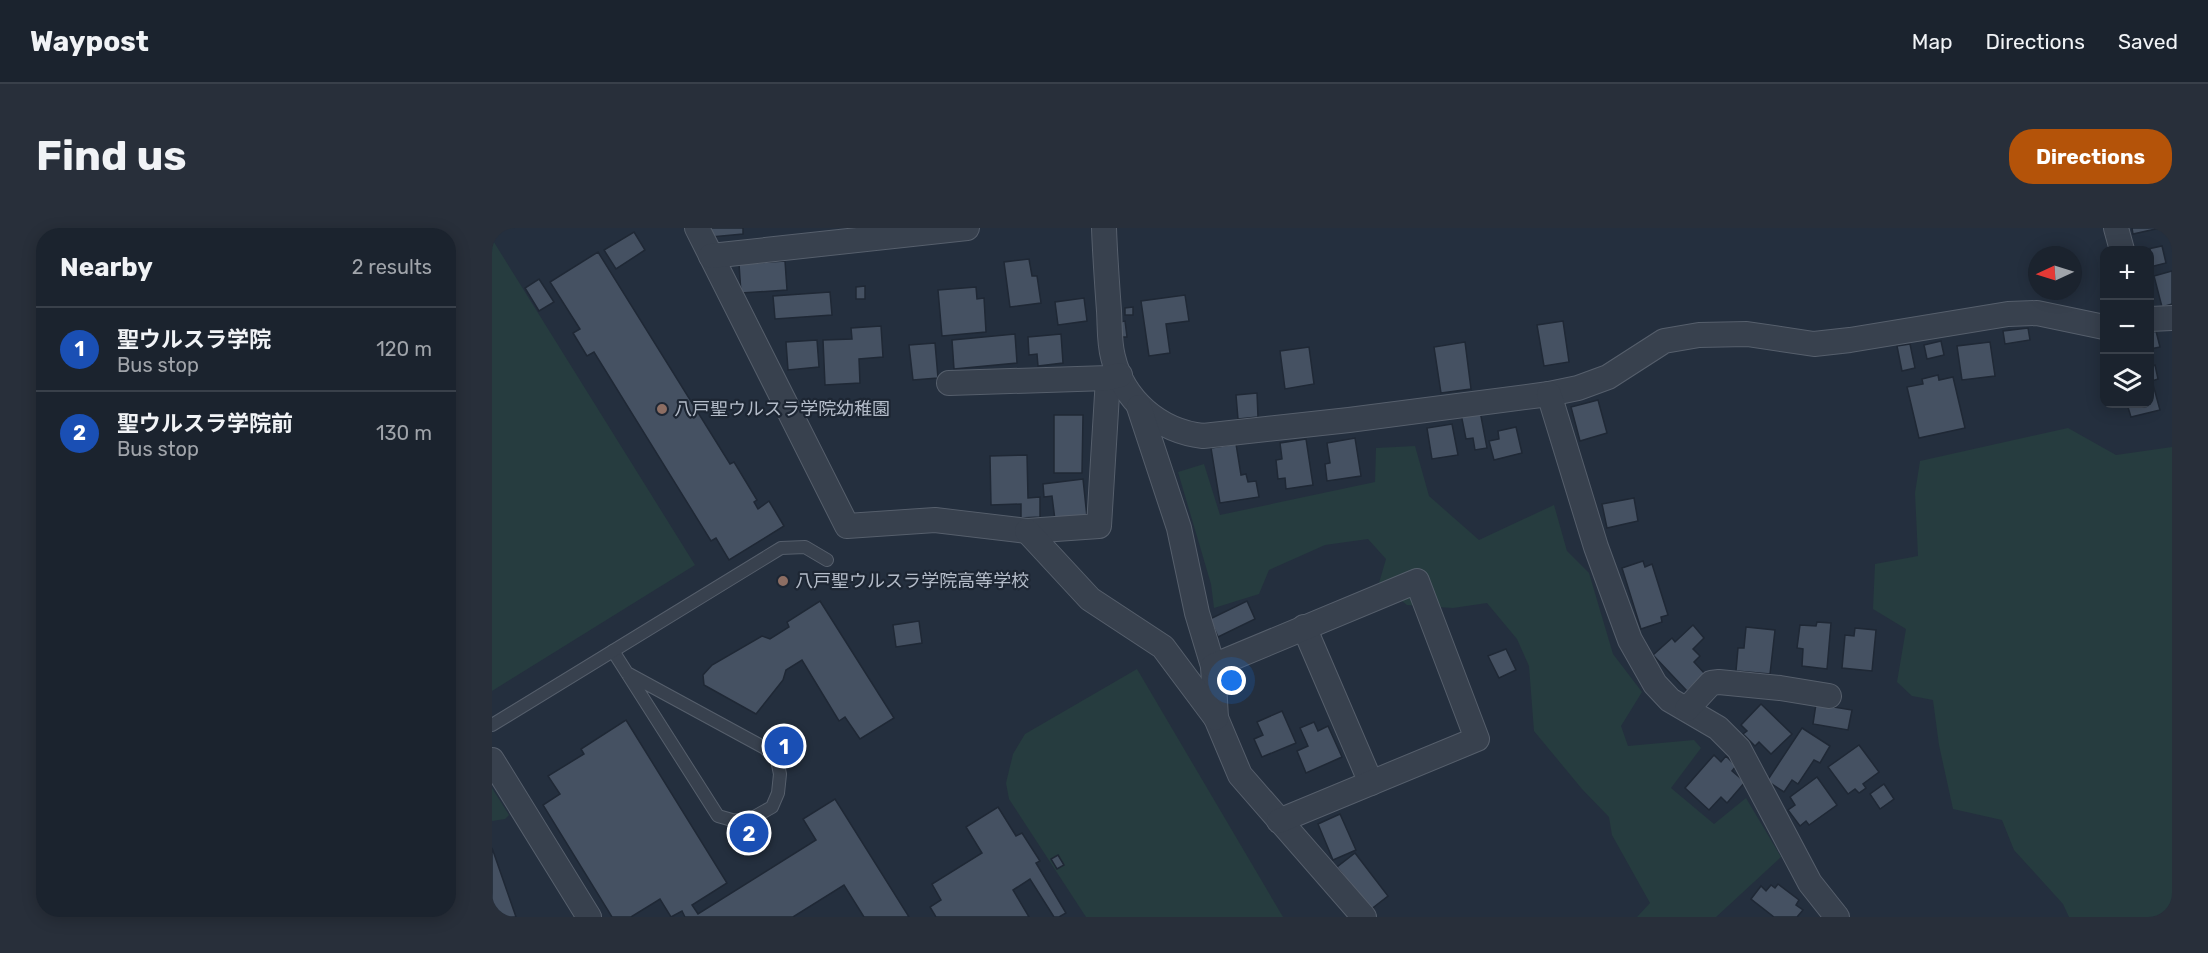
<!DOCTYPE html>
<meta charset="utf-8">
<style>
:root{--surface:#1b232e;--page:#282f3a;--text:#f1f3f6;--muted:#a0a4aa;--line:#39404a;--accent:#b45309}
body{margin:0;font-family:Rubik,"Noto Sans JP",sans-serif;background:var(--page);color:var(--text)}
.controls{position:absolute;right:18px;top:18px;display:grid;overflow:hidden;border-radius:12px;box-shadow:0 3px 15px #0003}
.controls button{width:54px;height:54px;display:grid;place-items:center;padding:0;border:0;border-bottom:2px solid var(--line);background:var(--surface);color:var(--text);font:30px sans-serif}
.compass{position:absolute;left:1536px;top:18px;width:54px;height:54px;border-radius:50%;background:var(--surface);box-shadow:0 3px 15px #0003;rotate:266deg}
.you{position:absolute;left:740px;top:453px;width:21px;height:21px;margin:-15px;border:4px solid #fff;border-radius:50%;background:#1a73e8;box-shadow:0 0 0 9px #1a73e833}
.badge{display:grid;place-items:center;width:39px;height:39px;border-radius:50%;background:var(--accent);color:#fff;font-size:20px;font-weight:700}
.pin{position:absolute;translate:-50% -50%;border:3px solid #fff;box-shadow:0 2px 6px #0006}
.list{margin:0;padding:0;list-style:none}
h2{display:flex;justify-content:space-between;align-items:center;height:78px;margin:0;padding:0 24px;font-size:26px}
h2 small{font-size:20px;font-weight:400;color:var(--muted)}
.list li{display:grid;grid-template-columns:39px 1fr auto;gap:18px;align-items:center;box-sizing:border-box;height:84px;padding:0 24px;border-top:2px solid var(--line)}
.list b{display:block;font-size:22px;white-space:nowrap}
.list p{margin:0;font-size:20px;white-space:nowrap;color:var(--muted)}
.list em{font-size:20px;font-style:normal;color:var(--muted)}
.icon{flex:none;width:33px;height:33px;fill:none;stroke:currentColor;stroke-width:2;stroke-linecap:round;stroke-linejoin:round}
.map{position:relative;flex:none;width:1680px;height:689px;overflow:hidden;border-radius:24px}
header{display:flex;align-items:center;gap:36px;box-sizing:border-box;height:84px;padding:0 30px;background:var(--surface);border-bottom:2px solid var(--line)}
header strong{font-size:28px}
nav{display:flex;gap:33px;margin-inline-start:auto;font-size:21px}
.intro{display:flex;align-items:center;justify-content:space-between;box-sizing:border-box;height:144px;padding:0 36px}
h1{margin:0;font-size:42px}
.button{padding:15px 27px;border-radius:24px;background:var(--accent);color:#fff;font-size:21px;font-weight:700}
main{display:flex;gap:36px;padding:0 36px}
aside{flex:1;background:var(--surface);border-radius:24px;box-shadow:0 3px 15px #0003}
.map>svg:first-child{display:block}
.green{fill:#263c3f}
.building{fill:#455162;stroke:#1f2835;stroke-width:1.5}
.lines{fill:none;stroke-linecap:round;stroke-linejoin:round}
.service-casing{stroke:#565f6c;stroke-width:14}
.minor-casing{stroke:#565f6c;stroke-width:26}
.service{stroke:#38414e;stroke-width:12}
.minor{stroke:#38414e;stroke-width:24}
.education-dot{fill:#8d6e63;stroke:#1d2633;stroke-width:2}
.labels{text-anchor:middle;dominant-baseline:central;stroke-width:4.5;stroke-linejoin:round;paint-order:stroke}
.poi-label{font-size:18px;fill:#b4bcc9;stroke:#1d2633;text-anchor:start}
</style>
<header>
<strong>Waypost</strong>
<nav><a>Map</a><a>Directions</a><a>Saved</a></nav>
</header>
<div class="intro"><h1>Find us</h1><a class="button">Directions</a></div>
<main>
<aside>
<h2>Nearby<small>2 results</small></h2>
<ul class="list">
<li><span class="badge" style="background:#1a4fb4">1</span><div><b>聖ウルスラ学院</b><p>Bus stop</p></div><em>120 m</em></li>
<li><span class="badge" style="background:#1a4fb4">2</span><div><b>聖ウルスラ学院前</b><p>Bus stop</p></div><em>130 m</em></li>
</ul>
</aside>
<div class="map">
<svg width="1680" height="689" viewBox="0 0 1680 689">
<rect width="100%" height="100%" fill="#242f3e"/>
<g class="green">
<polygon points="0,11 203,337 0,463"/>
<polygon points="1576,200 1624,227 1680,219 1680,689 1577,689 1571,676 1522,622 1510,592 1461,581 1447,517 1441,472 1420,468 1405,454 1414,401 1381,381 1383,336 1426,328 1423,265 1428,233"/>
<polygon points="923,218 937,268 987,312 1062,277 1075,323 1097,345 1121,426 1150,464 1129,498 1136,518 1202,512 1209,520 1179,560 1222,596 1254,570 1289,629 1224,689 1145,689 1158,675 1120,607 1117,589 1090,561 1042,503 1037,438 1025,411 995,375 961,380 915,377 887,355 894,331 876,311 833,317 777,342 767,366 722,380 719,356 686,244 712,236 728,287 883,254 884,220"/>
<polygon points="645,441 791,689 594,689 517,571 514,555 521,526 533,506"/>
<polygon points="0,560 17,587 13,591 0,593"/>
</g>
<g class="building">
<polygon points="219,0 251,0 251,6 219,9"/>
<polygon points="1640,0 1668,0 1641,6"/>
<polygon points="142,4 153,22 124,41 112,22"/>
<polygon points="1670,18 1674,35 1658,39 1658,22 1651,22"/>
<polygon points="106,24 238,236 242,234 265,272 262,274 266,281 277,273 292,298 237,332 224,310 219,313 102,124 95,128 81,105 88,101 58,54"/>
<polygon points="537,31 540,48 545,48 549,75 518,79 512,34"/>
<polygon points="293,33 295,62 249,65 247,36"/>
<polygon points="1680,43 1680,76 1670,79 1662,48"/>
<polygon points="47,51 62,74 47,83 33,60"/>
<polygon points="373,58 373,71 364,71 364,59"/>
<polygon points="484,59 485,71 492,70 494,104 450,108 446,62"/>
<polygon points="338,64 340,87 283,91 281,68"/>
<polygon points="693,67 697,93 674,96 678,125 657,128 649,73"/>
<polygon points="592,70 595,93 566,97 563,74"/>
<polygon points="641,79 641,87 633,87 633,80"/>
<polygon points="633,93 635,109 629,109 627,94"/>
<polygon points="1071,93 1077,134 1052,138 1045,97"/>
<polygon points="389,98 391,129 367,131 368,155 333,157 331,112 360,111 359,100"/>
<polygon points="1536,100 1538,112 1513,116 1511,103"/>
<polygon points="1664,103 1668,119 1658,121 1658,105"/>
<polygon points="523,106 525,135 462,141 460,112"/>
<polygon points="569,106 571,135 546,138 545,126 537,127 536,109"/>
<polygon points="325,112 327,139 296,142 294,114"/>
<polygon points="1449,113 1452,127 1435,131 1432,117"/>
<polygon points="973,114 979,161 949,165 942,119"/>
<polygon points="1498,114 1503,148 1470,152 1465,118"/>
<polygon points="443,115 446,150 421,152 417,117"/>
<polygon points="1418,116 1423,140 1410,143 1405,118"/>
<polygon points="817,119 822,156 793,161 788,123"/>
<polygon points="1663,137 1666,151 1660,153 1668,182 1639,189 1635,176 1658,176 1658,139"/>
<polygon points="1446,147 1447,152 1461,149 1473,200 1427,210 1415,159 1431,156 1430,151"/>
<polygon points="765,165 766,189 746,191 744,167"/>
<polygon points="1106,172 1115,205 1088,213 1079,179"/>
<polygon points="988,183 995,220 983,222 981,210 974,211 969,186"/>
<polygon points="562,187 591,187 590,245 562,245"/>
<polygon points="960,196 966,227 940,231 935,200"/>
<polygon points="1024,199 1030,225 1002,232 997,213 1007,211 1006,203"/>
<polygon points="863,210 869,248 835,253 833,236 838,235 835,215"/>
<polygon points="814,211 821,257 794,261 793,250 786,251 784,232 790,231 788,215"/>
<polygon points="744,216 749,247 754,246 756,254 764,253 767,269 728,275 719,220"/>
<polygon points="535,227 536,270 548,269 548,289 529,290 529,276 499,277 498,228"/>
<polygon points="591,251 595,289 563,292 560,268 552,269 551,256"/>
<polygon points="1142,270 1146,293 1115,300 1110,276"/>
<polygon points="1151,333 1153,339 1160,336 1176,387 1169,389 1170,394 1149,401 1130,340"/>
<polygon points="328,373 402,490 368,511 353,489 347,493 310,432 294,442 291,452 264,486 212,457 211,447 220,437 270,408 278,411 297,399 295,394"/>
<polygon points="755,373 763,391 726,409 718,391"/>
<polygon points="427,393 430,415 404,419 401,397"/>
<polygon points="1325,394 1339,395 1335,441 1310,438 1311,421 1305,420 1308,397 1324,398"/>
<polygon points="1201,397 1212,410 1201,421 1208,428 1202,434 1213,446 1195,463 1161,427 1180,410 1183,414"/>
<polygon points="1254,399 1283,402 1278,446 1244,443 1246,420 1252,420"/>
<polygon points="1363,400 1384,402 1380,443 1350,440 1353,407 1362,408"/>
<polygon points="1014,421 1024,442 1007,450 996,428"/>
<polygon points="1269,476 1300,506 1279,526 1267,514 1263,518 1251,506 1255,503 1249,497"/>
<polygon points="1324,476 1360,482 1356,502 1321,496"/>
<polygon points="790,483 804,515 770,529 762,511 771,507 765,494"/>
<polygon points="134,492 235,655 200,677 206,686 324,612 311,591 343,571 417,689 372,689 352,657 301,689 193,689 190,683 179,689 168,671 139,689 120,689 51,577 68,566 56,548 92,526 89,521"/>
<polygon points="822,494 826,503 836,498 850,529 814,545 805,523 816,518 808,500"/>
<polygon points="1310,500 1338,518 1328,535 1322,532 1306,556 1300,552 1292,564 1275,553"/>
<polygon points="1367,517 1387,544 1371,556 1374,560 1367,565 1363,561 1356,566 1336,539"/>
<polygon points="1222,527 1229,534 1234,528 1244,538 1240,543 1253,554 1235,575 1229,569 1217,582 1193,560"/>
<polygon points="1325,549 1345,577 1317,597 1314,593 1308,598 1296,582 1303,577 1298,569"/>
<polygon points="1392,556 1402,571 1388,581 1378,566"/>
<polygon points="506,579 524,608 530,605 548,633 544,635 574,685 567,689 562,689 538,651 521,662 537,689 444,689 438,679 449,672 440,656 490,625 474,599"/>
<polygon points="848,586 864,622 841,632 826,596"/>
<polygon points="0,620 24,689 0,689"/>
<polygon points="863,625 896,668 878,682 845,639"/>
<polygon points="566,627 572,637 565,641 559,631"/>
<polygon points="1286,656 1307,672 1304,677 1311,682 1305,689 1282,689 1259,671 1269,658 1274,663 1279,657 1283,660"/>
</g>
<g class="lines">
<g class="service-casing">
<g id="service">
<polyline points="121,423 226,588 240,592 255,593 280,579 286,565 288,546 285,532 273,520 135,445"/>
<polyline points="0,497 289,320 313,319 335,332"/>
</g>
</g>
<g class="minor-casing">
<g id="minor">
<polyline points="205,0 355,298 443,292 535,303 607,298 616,150"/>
<path d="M612,0C613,28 615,55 617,83C618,98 617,114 621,129C631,172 667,203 711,208L857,192L1057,166L1086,160L1116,149L1172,113L1207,107L1255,106L1322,116L1358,112L1516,86L1545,85L1612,99"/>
<polyline points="1624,0 1630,22"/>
<polyline points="219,28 475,0"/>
<polyline points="1658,91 1680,90"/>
<polyline points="457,155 616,150 628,147"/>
<polyline points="1057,166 1104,319 1138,412 1163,456 1178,472 1226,500 1247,521 1318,655 1345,689"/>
<polyline points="647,179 687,300 705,385 721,438 724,490 748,547 872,689"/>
<polyline points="535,303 598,371 671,419 724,490"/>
<polyline points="812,399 879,555"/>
<polyline points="721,438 925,353 985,511 787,593"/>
<polyline points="1195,481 1219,455 1227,454 1288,460 1337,468"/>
<polyline points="0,532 97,689"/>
</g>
</g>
<use href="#service" class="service"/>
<use href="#minor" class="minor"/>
</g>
<g class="education-dot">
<circle cx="170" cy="181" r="6"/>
<circle cx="291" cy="353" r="6"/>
</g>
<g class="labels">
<g class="poi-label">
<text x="182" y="181">八戸聖ウルスラ学院幼稚園</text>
<text x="303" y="353">八戸聖ウルスラ学院高等学校</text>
</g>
</g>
</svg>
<div class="controls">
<button>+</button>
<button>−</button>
<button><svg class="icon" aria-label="layers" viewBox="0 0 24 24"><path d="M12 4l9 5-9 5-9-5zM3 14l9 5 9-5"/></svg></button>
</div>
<svg class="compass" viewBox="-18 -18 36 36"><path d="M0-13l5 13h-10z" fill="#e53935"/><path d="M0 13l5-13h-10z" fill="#a0a4aa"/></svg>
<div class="you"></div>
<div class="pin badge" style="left:292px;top:518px;background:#1a4fb4">1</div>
<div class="pin badge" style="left:257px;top:605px;background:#1a4fb4">2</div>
</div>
</main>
